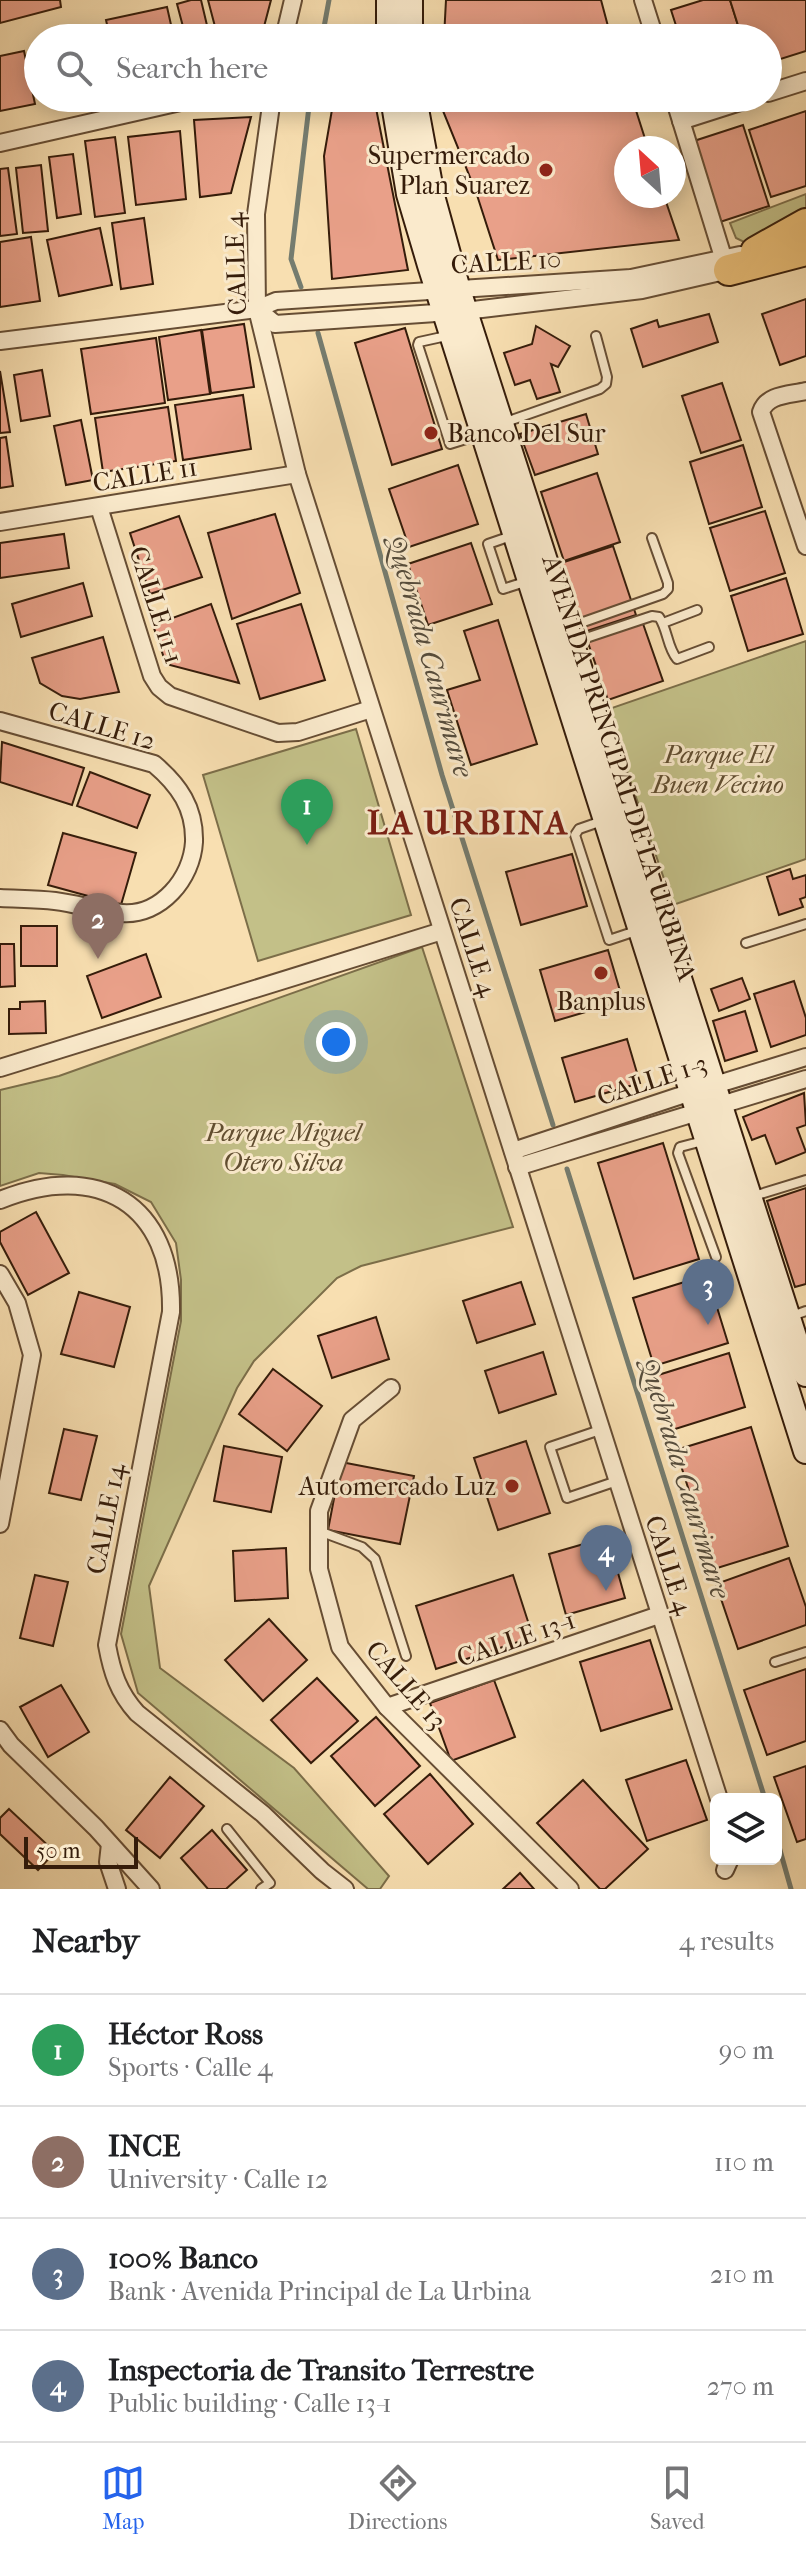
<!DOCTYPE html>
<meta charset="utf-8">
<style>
:root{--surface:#fff;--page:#f2f2f2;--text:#202124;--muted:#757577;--line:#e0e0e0;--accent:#2563eb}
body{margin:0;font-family:"IM FELL French Canon",serif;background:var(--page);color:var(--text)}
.controls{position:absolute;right:24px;bottom:24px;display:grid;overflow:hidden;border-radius:12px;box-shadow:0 4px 20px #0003}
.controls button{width:72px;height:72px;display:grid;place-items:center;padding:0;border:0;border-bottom:2px solid var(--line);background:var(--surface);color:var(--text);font:40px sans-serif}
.compass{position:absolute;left:614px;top:136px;width:72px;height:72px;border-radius:50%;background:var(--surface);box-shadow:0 4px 20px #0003;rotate:334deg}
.scale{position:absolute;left:24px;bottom:20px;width:114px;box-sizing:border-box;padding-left:8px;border:4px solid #351c0a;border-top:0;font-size:22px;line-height:28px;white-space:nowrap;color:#351c0a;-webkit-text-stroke:6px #faeacc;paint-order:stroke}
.you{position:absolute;left:336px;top:1042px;width:28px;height:28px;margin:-20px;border:6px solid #fff;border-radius:50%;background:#1a73e8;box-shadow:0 0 0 12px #1a73e833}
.badge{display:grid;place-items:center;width:52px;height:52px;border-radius:50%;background:var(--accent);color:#fff;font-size:26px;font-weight:700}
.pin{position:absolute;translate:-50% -66px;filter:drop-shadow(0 2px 4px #0008)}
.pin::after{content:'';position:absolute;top:42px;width:28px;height:24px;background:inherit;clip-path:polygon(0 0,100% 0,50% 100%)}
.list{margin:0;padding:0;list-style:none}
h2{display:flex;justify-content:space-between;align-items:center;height:104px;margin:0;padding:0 32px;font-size:34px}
h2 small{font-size:26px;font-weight:400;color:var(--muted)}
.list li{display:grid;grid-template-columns:52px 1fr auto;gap:24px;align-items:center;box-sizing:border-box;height:112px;padding:0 32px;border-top:2px solid var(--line)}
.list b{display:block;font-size:30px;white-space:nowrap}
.list p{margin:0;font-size:26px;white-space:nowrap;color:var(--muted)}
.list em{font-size:26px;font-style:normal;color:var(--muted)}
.icon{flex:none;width:44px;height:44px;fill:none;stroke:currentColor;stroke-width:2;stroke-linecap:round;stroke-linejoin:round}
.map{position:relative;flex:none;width:806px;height:1889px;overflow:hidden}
.search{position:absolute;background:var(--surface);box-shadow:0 4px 20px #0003;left:24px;right:24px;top:24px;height:88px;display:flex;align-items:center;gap:20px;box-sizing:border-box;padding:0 28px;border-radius:44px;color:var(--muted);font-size:30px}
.sheet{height:552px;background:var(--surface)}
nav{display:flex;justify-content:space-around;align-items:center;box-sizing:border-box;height:112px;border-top:2px solid var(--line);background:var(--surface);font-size:22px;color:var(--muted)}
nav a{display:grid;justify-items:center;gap:4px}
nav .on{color:var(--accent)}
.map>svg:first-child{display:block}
.green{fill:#c3c088;stroke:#7c6e49;stroke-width:2}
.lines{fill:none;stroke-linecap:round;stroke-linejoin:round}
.stream{stroke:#757c6f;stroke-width:5}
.building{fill:#e9a089;stroke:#351c0a;stroke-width:2}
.service-casing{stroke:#664d34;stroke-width:12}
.minor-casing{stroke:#664d34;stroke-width:20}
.secondary-casing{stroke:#351c0a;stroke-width:28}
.motorway-casing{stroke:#351c0a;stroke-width:34}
.service{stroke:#faeacc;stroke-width:8}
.minor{stroke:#faeacc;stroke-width:16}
.secondary{stroke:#faeacc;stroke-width:24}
.motorway{stroke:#ecc078;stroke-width:30}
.poi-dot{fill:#8f2418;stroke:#faeacc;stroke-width:3}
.labels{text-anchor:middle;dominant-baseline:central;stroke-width:6;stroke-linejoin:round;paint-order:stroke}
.poi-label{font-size:26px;fill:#351c0a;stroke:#faeacc;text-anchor:end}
.street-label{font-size:26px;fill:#351c0a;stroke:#faeacc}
.park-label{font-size:26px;font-style:italic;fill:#604d30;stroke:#faeacc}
.water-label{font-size:28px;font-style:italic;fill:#554c3c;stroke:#faeacc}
.district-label{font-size:34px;font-weight:bold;letter-spacing:2px;fill:#7a1f14;stroke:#faeacc}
</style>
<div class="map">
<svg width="806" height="1889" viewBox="0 0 806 1889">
<rect width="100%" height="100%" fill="#f8dfb1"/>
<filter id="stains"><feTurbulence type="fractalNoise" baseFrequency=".0025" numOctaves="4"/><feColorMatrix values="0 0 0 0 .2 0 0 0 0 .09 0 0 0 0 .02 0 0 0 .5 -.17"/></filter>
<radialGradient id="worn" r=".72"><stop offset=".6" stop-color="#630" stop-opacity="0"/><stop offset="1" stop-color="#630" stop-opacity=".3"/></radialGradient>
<g class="green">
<polygon points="806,194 806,217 748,244 736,238 730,223"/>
<polygon points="806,641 806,859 673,905 606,710"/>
<polygon points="356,729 411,915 258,961 203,775"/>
<polygon points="422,947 513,1227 361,1266 337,1278 254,1361 237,1388 149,1586 160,1668 294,1768 389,1876 380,1889 368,1889 138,1693 121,1634 181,1321 181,1280 176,1243 151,1202 115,1184 63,1175 39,1173 0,1186 0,1090 59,1076"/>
</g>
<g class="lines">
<g class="stream">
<polyline points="322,38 329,0"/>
<polyline points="301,287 291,259 310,98"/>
<polyline points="318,333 442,775 553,1125"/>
<polyline points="567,1169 765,1799"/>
<polyline points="776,1836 791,1889"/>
</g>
</g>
<g class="building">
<polygon points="0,0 60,0 61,7 0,23"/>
<polygon points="191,0 201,0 210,38 186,38 177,4"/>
<polygon points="208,0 271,0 261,38 218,38"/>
<polygon points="446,0 601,0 609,30 580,38 444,38"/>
<polygon points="703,0 730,0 742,38 680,38 671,10"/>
<polygon points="730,0 806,0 806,51 768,63 768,38 742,38"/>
<polygon points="167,7 174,38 110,38 106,20"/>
<polygon points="93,28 95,38 55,38"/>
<polygon points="609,30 612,38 580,38"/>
<polygon points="24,51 35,104 0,111 0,56"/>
<polygon points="334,98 374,98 408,270 332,279 324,156"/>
<polygon points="442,98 474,98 441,106"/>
<polygon points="474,98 632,98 648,148 626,148 626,196 664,196 679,240 498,260 476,192 441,106"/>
<polygon points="806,111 806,186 771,197 749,130"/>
<polygon points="251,117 231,193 200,197 194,120"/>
<polygon points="743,125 769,206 720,222 694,141"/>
<polygon points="180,131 186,199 136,205 128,137"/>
<polygon points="115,137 125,213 95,217 85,141"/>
<polygon points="73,154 81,214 57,218 49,157"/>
<polygon points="41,165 48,231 23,233 16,168"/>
<polygon points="8,168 17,234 0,236 0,169"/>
<polygon points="144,218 153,284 121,289 112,223"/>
<polygon points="100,228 112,285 59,296 47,240"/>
<polygon points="31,237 40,301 0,307 0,242"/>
<polygon points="806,299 806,356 780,365 762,314"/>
<polygon points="709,314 718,342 643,367 631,329 657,320 659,327"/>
<polygon points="244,324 254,387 211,393 202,330"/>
<polygon points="536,326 570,346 558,367 551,364 560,392 537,399 530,380 515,385 504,353 532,344"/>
<polygon points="405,328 442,449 392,465 355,343"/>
<polygon points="201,330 210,394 168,400 159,337"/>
<polygon points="156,338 165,403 91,414 81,349"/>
<polygon points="42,370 50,416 21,421 14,375"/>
<polygon points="0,371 10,432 0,433"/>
<polygon points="722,383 741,440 701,453 682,396"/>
<polygon points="243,395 251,449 183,460 175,405"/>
<polygon points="168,407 176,461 103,472 95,418"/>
<polygon points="586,414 598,454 535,475 520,434"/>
<polygon points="81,420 93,480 66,485 54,426"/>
<polygon points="6,437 13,486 0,488 0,438"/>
<polygon points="743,445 762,507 709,524 690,462"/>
<polygon points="458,465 478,524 409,547 389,489"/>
<polygon points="597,473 620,542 564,561 541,492"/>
<polygon points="765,511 785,573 730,591 710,528"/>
<polygon points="275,514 300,593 232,619 208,533"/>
<polygon points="179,516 202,577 150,594 130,533"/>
<polygon points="64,534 69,568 0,578 0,543"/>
<polygon points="471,543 492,604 428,625 408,564"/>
<polygon points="613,546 636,615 584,632 561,563"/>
<polygon points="786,578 803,634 748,651 731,596"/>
<polygon points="83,583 92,616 21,637 12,604"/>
<polygon points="211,604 239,683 166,664 153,625"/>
<polygon points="301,604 325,680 260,699 237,624"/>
<polygon points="641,618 663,681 608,700 586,637"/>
<polygon points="498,620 537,744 471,765 447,690 480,680 464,631"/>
<polygon points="103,637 119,692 80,699 62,696 40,683 32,658"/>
<polygon points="2,742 84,768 72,805 0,782"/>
<polygon points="90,772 150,795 137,828 77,806"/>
<polygon points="63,833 136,853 121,905 48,885"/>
<polygon points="572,854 587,906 521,925 506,872"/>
<polygon points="790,869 793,879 806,875 806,897 800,899 803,907 779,915 767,877"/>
<rect x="21" y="926" width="36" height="40"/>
<polygon points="0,944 14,944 15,986 0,987"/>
<polygon points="608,950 623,1001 555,1021 540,970"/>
<polygon points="146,954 161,997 102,1018 87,976"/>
<polygon points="742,978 750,999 719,1011 711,989"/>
<polygon points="794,981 806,1018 806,1035 771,1047 754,994"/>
<polygon points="45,1001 46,1033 9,1034 9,1009 20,1009 20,1002"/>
<polygon points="745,1011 757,1051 725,1061 713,1021"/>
<polygon points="627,1039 640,1083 575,1102 562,1058"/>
<polygon points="804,1093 806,1125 797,1128 806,1152 776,1164 765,1135 752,1140 743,1117"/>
<polygon points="663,1143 699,1259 634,1279 598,1163"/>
<polygon points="806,1188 806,1284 795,1287 767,1201"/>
<polygon points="36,1212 69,1273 28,1295 0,1242 0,1232"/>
<polygon points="707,1275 728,1343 654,1366 633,1298"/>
<polygon points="521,1282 535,1324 477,1343 463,1301"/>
<polygon points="79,1292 130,1307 114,1367 61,1354"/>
<polygon points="376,1317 389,1359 332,1378 318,1336"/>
<polygon points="543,1352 556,1394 499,1413 485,1371"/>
<polygon points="729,1353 745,1407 672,1430 655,1376"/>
<polygon points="273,1369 322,1406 287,1451 239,1414"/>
<polygon points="751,1427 788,1546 714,1569 676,1450"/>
<polygon points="64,1429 97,1436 81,1500 49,1493"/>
<polygon points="526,1441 550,1513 498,1530 474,1458"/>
<polygon points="224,1446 282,1457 271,1512 214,1501"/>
<polygon points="341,1462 414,1476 400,1544 328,1530"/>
<polygon points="608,1537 625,1598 566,1615 549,1554"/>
<polygon points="286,1548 288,1598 235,1601 233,1551"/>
<polygon points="789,1558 806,1607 806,1625 738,1649 716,1584"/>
<polygon points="35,1575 68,1582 53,1646 20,1638"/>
<polygon points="513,1575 533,1637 436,1669 416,1606"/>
<polygon points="269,1619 307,1660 263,1701 225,1660"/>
<polygon points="650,1640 672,1709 601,1731 580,1662"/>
<polygon points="806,1669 806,1741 767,1755 744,1690"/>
<polygon points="317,1678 358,1721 311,1763 271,1720"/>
<polygon points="494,1680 515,1737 451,1761 430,1703"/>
<polygon points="61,1685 89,1732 48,1757 20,1707"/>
<polygon points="376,1717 420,1766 375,1806 331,1756"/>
<polygon points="686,1760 707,1820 647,1841 626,1780"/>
<polygon points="806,1766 806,1839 797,1842 774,1777"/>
<polygon points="430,1774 473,1824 428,1864 384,1814"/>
<polygon points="170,1777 204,1806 160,1858 126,1830"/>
<polygon points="583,1780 648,1849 605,1889 600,1889 537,1823"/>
<polygon points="9,1809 55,1852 38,1870 0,1834 0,1818"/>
<polygon points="212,1830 247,1870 226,1889 208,1889 181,1858"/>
<polygon points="520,1873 534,1889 503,1889"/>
</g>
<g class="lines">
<g class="service-casing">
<g id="service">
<polyline points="451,335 419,342 418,345 450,444 479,435"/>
<polyline points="503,423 600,389 606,384 607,377 596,336"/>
<polyline points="514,535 488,544 503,589 528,581"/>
<polyline points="663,623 697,610"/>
<polyline points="572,626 663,594 668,589 668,583 652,538"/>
<path d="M577,641L652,616L659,617C668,630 667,647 677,659L709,647"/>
<polyline points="602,821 579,829 575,835 609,940 639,930"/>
<polyline points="746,943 806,924"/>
<polyline points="703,1141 680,1147 678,1153 716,1257"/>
<polyline points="754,1196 806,1180"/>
<polyline points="789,1317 806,1311"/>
<polyline points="600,1430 550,1447 567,1498 617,1481"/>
<polyline points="319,1531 362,1547 375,1559 406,1656"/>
<polyline points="775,1662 806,1652"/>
<polyline points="227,1829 270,1883 261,1889"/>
</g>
</g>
<g class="minor-casing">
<g id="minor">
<polyline points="643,0 655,38"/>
<polyline points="284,38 293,0"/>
<polyline points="768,93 806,81"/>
<polyline points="272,98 256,214 257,309 297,474 719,1799"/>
<polyline points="674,98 723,257"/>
<polyline points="681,121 753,98"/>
<polyline points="0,143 198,98"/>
<polyline points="257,309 275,324 465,311 642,290 729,270"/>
<polyline points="0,341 257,309 276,301 631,278 740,255"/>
<path d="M806,391C789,395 767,394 761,412L806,546"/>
<polyline points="99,507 152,676 159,687 170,696 278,733 298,732 371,709"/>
<polyline points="0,522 297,474"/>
<path d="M0,721L154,764C179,785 195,808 194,842C192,878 161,916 122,913C100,911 78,904 55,901C37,899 18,899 0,898"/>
<polyline points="0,1068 442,931"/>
<polyline points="513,1151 676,1097 806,1057"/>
<polyline points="517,1167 806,1079"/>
<path d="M0,1200C98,1160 173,1204 171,1312L107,1645C112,1672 118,1692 137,1713L263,1814L322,1871L345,1889"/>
<polyline points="0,1274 17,1303 32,1355 0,1524"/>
<polyline points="391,1388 352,1420 319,1511 319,1569 340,1647 387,1707 570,1889"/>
<polyline points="387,1707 659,1615"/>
<polyline points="0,1730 11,1745 96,1828 151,1889"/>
<polyline points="110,1844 108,1862 117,1889"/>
<polyline points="725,1870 730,1859"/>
</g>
</g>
<g class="secondary-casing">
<g id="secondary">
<polyline points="389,0 389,38"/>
<polyline points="410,38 410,0"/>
<polyline points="393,98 409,194 430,265 806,1451"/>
<path d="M414,98L432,196L458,290C577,650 691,1012 806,1374"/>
</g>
</g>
<g class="motorway-casing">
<g id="motorway">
<polyline points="756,252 806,224"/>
<polyline points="729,270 806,250"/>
</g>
</g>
<use href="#service" class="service"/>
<use href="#minor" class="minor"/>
<use href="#secondary" class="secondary"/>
<use href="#motorway" class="motorway"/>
</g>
<g class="poi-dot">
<circle cx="546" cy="170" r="8"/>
<circle cx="431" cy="433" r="8"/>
<circle cx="601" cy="973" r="8"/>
<circle cx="512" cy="1486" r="8"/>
</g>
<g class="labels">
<g class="poi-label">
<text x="530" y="155">Supermercado<tspan x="530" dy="30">Plan Suarez</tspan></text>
<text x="447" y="433" text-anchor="start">Banco Del Sur</text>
<text x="601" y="1001" text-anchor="middle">Banplus</text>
<text x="496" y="1486">Automercado Luz</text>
</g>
<g class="street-label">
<text transform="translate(506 262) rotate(-3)">CALLE 10</text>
<text transform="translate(236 264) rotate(-92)">CALLE 4</text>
<text transform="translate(145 475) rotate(-9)">CALLE 11</text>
<text transform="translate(156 605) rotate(72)">CALLE 11-1</text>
<text transform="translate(102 726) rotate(17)">CALLE 12</text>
<text transform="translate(619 768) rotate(72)">AVENIDA PRINCIPAL DE LA URBINA</text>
<text transform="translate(473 947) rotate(72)">CALLE 4</text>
<text transform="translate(652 1080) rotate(-18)">CALLE 1-3</text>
<text transform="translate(106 1519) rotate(-79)">CALLE 14</text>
<text transform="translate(669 1565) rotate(72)">CALLE 4</text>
<text transform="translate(516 1639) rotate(-19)">CALLE 13-1</text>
<text transform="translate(406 1685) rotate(49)">CALLE 13</text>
</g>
<g class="park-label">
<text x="718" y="754">Parque El<tspan x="718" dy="30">Buen Vecino</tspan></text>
<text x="283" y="1132">Parque Miguel<tspan x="283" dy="30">Otero Silva</tspan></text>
</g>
<g class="water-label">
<text transform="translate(430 656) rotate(74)">Quebrada Caurimare</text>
<text transform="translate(685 1478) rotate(73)">Quebrada Caurimare</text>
</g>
<g class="district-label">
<text x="468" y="823">LA URBINA</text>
</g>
</g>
<rect width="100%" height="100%" filter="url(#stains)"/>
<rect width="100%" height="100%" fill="url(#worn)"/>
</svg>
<div class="controls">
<button><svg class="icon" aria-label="layers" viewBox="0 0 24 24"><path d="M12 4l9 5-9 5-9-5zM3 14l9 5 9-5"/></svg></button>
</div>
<svg class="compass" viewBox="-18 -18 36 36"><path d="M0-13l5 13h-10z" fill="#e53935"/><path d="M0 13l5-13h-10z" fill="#757577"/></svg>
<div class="scale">50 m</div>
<div class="you"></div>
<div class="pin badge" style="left:307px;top:845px;background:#2e9e5b">1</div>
<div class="pin badge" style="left:98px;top:959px;background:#8d6e63">2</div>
<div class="pin badge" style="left:708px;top:1325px;background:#5c6f8a">3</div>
<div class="pin badge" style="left:606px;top:1591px;background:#5c6f8a">4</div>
<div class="search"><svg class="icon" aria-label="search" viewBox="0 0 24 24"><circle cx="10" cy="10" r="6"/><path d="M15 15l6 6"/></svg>Search here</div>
</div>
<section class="sheet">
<h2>Nearby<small>4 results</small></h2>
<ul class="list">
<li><span class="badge" style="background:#2e9e5b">1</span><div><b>Héctor Ross</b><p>Sports · Calle 4</p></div><em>90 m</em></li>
<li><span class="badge" style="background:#8d6e63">2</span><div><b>INCE</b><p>University · Calle 12</p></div><em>110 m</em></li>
<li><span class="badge" style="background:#5c6f8a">3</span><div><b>100% Banco</b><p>Bank · Avenida Principal de La Urbina</p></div><em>210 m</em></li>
<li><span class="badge" style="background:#5c6f8a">4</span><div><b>Inspectoria de Transito Terrestre</b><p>Public building · Calle 13-1</p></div><em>270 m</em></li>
</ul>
</section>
<nav>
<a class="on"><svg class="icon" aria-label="map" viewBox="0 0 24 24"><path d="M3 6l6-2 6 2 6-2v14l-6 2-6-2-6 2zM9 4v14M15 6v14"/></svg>Map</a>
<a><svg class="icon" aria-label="directions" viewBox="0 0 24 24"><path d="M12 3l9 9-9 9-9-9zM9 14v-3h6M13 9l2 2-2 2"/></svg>Directions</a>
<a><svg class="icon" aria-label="saved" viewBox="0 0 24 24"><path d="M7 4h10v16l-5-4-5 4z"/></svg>Saved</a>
</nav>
